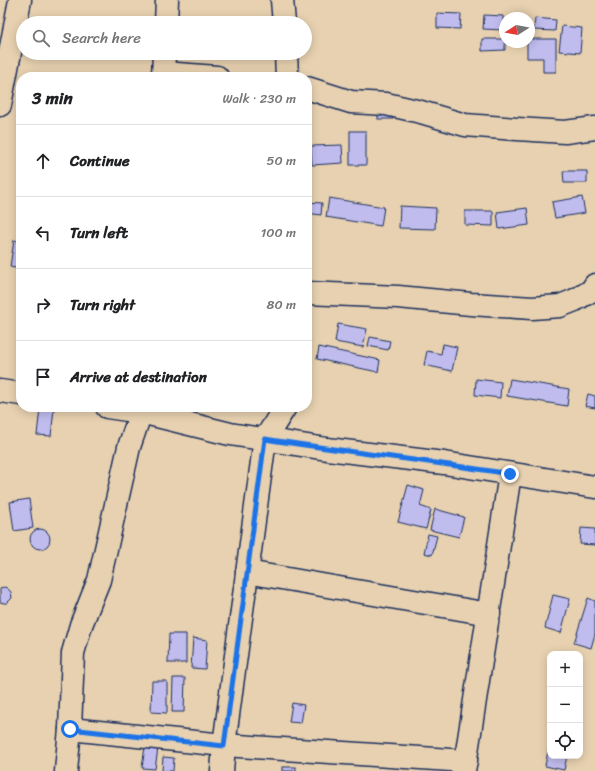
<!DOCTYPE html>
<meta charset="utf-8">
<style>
:root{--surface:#fff;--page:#f6f6f6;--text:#202124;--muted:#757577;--line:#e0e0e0}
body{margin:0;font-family:Sriracha,sans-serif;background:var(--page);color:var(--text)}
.controls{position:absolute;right:12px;bottom:12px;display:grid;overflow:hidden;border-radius:8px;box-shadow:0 2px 10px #0003}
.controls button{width:36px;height:36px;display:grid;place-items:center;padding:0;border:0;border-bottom:1px solid var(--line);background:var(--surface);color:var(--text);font:20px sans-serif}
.compass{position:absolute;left:499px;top:12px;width:36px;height:36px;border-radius:50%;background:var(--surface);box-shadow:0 2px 10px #0003;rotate:259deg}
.stop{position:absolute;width:12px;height:12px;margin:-9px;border:3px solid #1a73e8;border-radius:50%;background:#fff}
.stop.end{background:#1a73e8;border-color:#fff;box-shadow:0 1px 4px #0008}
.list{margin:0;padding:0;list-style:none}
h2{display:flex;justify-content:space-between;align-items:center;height:52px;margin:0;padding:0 16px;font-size:17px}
h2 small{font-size:13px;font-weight:400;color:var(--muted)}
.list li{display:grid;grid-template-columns:26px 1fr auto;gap:12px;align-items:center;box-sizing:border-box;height:72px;padding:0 16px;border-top:1px solid var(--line)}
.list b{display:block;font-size:15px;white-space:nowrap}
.list em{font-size:13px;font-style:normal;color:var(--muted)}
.icon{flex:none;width:22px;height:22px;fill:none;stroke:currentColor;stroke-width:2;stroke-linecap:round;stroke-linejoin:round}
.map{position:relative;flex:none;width:595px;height:771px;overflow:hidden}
.search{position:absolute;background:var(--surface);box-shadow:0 2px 10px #0003;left:16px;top:16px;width:296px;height:44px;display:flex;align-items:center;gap:10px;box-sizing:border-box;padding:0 14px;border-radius:22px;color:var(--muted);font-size:15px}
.panel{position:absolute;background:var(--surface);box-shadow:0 2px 10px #0003;left:16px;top:72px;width:296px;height:340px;border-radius:16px}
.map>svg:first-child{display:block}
.building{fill:#c1bcee;stroke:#1b2f5e}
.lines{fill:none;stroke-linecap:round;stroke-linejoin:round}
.minor-casing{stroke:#1b2f5e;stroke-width:25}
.minor{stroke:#e7d1b0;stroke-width:22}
.route{stroke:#1a73e8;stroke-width:5}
</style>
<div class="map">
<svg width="595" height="771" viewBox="0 0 595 771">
<rect width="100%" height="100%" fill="#e7d1b0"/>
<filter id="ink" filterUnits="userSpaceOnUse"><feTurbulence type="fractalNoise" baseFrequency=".025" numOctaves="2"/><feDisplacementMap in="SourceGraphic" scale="8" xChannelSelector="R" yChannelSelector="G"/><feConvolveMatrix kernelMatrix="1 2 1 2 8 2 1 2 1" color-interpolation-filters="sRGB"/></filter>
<g filter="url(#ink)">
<g class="building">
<polygon points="437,13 461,14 460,29 437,28"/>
<polygon points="484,15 503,16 503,30 483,29"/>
<polygon points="535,18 556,20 555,31 534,30"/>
<polygon points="562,26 582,28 580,53 559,51"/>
<polygon points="482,39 505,39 505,50 482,51"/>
<polygon points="529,39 556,39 556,72 543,72 543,58 527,58 527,42 529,42"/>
<rect x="378" y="109" width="15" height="10"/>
<rect x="350" y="131" width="16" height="34"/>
<polygon points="342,145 343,163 312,165 311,146"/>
<polygon points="563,171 587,171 587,183 564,183"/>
<polygon points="582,197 585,213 555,218 552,202"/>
<polygon points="329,198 384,207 381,226 326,217"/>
<polygon points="307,202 322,203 321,215 307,213"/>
<polygon points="400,206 436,208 435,229 399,228"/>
<polygon points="527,208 529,225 499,229 497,212"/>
<polygon points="465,211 493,211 493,226 465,225"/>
<polygon points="14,240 21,242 21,269 10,267"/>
<polygon points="338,324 367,329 363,347 335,342"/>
<polygon points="370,337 390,341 388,350 368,346"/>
<polygon points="443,344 457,347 452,371 424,365 427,351 441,354"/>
<polygon points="319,347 380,360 378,372 317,359"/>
<polygon points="476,379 501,382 500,398 475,395"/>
<polygon points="510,379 569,389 567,406 507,396"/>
<polygon points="588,394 595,396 595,408 585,406"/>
<polygon points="40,408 54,409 51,436 37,435"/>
<polygon points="408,485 424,490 420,506 431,510 426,529 398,522"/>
<polygon points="29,499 33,528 14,531 10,502"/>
<polygon points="435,509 464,517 459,537 430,530"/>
<polygon points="581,528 595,529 595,545 580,544"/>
<circle cx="40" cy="539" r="10"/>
<polygon points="428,534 437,536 432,555 424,553"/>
<polygon points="4,587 7,588 11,592 12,598 7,603 4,603 0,602 0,589"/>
<polygon points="553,595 570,599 561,633 545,628"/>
<polygon points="588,598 595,601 595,634 591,648 574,643"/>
<polygon points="169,634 186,634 186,663 168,663"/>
<polygon points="193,638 207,640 205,669 191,668"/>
<polygon points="173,678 185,678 184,712 172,712"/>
<polygon points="152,681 167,681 167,713 151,712"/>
<polygon points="292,703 304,705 301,723 289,722"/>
<polygon points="146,739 159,741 155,769 142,768"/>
<polygon points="550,741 550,756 567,756 564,770 545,766"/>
<polygon points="163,757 174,758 173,771 162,771"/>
<rect x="282" y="767" width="14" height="4"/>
</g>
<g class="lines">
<g class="minor-casing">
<g id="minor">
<polyline points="282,0 284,23"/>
<polyline points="166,23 167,0"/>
<polyline points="286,53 287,77"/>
<polyline points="163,73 217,77"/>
<polyline points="163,77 164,53"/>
<polyline points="307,88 351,102 386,104 421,112 465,125 517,129 565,132 595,128"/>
<polyline points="0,105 20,0"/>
<polyline points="307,293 398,297 471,304 532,308 560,306 575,300 591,291 595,285"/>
<polyline points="0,391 21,394"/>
<polyline points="107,407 141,412 230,434 327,449 444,463 595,487"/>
<polyline points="247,572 489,614"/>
<polyline points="70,729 224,745 466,761"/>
<polyline points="66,771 70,729 73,653 81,625 99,580 129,447 141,412 142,407"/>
<polyline points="222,771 224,745 265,439 285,407"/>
<polyline points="464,771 510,474"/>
</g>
</g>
<use href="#minor" class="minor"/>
</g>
</g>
<g class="lines" filter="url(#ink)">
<path class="route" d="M70,729L224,746L265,439C347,452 429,461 510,474"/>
</g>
</svg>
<div class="controls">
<button>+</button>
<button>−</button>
<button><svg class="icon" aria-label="locate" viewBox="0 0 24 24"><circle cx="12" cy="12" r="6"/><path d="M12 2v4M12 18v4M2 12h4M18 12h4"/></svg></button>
</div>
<svg class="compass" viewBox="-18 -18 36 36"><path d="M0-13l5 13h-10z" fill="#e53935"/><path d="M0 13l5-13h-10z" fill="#757577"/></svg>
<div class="stop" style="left:70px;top:729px"></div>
<div class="stop end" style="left:510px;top:474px"></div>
<div class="search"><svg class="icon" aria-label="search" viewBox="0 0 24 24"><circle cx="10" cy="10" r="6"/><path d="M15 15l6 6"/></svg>Search here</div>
<section class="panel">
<h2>3 min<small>Walk · 230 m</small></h2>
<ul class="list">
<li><svg class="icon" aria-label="ahead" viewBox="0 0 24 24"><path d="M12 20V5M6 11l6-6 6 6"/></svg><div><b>Continue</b></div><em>50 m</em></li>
<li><svg class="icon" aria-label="left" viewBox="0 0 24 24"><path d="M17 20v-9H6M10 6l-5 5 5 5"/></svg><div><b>Turn left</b></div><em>100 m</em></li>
<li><svg class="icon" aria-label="right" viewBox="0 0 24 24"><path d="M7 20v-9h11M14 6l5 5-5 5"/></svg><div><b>Turn right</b></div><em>80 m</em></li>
<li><svg class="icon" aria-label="arrive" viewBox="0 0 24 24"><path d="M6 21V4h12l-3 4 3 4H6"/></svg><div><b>Arrive at destination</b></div></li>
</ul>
</section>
</div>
